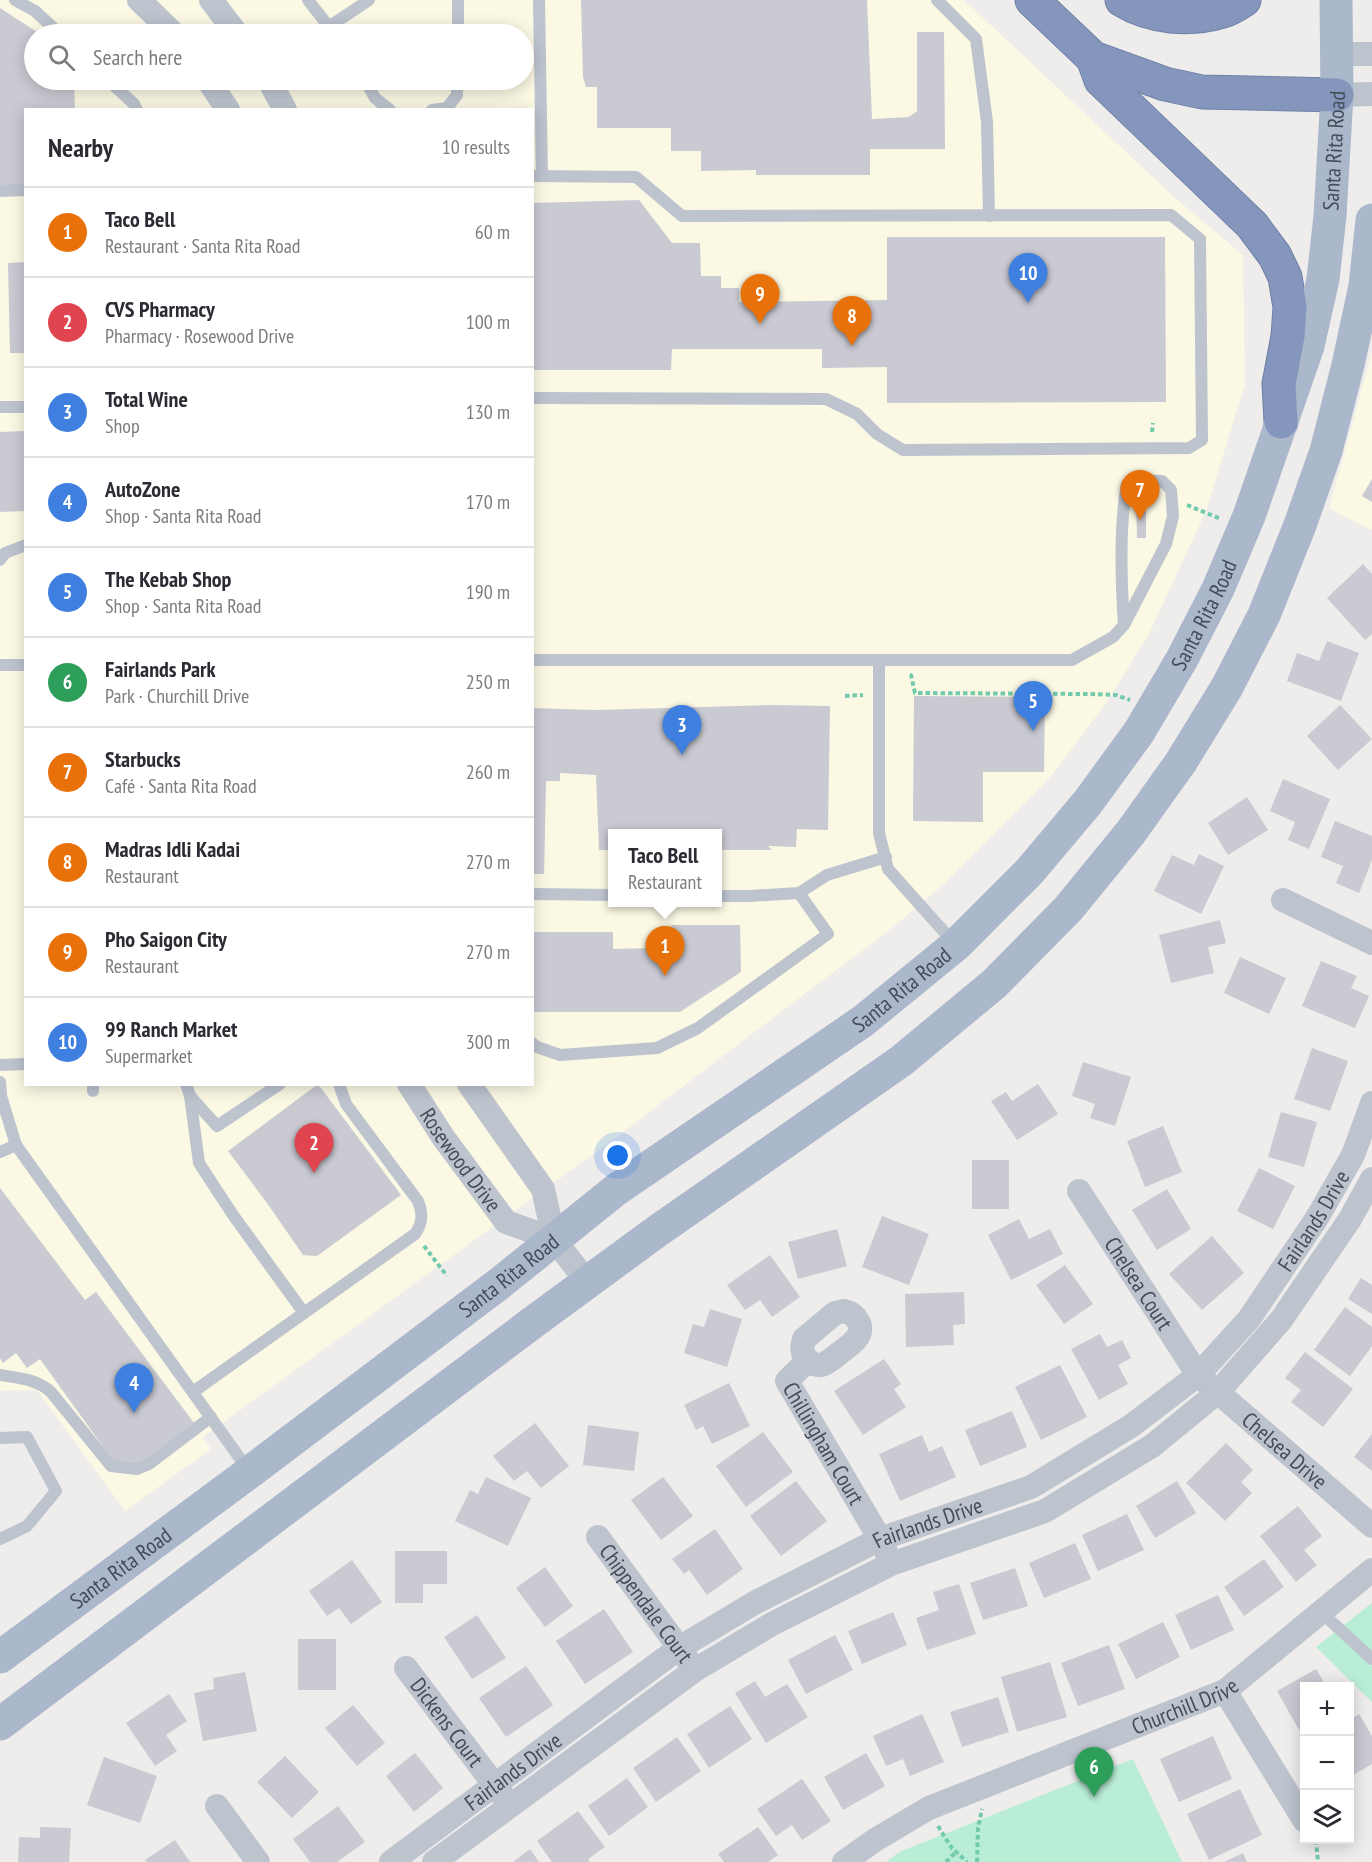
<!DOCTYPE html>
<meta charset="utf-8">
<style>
:root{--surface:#fff;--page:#f7f7f7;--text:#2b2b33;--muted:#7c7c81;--line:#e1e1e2;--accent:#db2777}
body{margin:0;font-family:"PT Sans Narrow",sans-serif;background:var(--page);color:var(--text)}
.controls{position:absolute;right:18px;bottom:18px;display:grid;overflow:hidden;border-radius:0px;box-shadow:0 3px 15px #0003}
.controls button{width:54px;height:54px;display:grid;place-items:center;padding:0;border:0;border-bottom:2px solid var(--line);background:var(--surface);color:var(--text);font:30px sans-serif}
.you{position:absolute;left:618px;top:1156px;width:21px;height:21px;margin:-15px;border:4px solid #fff;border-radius:50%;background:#1a73e8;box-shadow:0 0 0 9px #1a73e833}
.badge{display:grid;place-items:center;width:39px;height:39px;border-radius:50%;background:var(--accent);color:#fff;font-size:20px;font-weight:700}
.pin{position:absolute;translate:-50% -50px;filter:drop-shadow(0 2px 3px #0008)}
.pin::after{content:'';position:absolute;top:32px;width:21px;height:18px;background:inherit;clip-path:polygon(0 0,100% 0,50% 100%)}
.popup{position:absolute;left:608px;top:829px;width:114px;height:78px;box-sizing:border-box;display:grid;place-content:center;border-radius:0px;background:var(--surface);filter:drop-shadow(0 2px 4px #0005);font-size:20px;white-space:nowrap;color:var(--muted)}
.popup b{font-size:22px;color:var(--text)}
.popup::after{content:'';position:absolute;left:50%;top:100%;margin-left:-12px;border:12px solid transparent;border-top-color:var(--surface)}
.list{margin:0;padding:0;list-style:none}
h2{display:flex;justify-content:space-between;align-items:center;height:78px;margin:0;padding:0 24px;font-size:26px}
h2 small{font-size:20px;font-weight:400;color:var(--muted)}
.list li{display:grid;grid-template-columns:39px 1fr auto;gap:18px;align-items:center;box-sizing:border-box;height:90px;padding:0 24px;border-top:2px solid var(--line)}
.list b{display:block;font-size:22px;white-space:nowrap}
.list p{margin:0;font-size:20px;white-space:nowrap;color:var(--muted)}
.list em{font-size:20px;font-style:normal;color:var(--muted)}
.icon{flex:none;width:33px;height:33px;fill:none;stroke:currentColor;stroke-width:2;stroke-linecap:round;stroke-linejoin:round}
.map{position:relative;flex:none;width:1372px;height:1862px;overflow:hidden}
.search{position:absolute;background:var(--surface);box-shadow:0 3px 15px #0003;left:24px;top:24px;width:510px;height:66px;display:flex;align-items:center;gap:15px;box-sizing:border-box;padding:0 21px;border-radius:33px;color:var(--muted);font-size:22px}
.panel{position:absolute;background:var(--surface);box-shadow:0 3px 15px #0003;left:24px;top:108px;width:510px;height:978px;border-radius:0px}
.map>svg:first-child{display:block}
.commercial{fill:#fbf8e4;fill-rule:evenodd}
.green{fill:#b9edd5}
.building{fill:#c9cad2}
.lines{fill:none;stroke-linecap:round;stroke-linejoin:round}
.motorway-casing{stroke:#6f81a6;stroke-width:35}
.path{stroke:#72caac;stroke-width:4;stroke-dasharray:4.5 3;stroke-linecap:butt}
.service{stroke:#bdc4ce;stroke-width:12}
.minor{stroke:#bdc4ce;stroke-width:24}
.primary{stroke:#abb7cb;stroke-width:33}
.motorway{stroke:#8496bb;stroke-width:33}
.labels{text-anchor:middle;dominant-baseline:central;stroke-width:5;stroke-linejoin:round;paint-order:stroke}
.street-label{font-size:22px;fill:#454c59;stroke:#fff}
</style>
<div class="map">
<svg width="1372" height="1862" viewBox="0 0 1372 1862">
<rect width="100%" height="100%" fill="#efecec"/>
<g class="commercial">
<path d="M0,0H964L1175,198L1243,255L1245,384L1206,511L1149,634L1105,705L1047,781L944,884L897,924L603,1147L203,1437L211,1449L125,1511L37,1390L0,1391ZM34,34H524V80H34ZM26,110H532V1084H26ZM612,834H718V902H612Z"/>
<polygon points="1372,352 1372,530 1329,509"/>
</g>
<g class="green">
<polygon points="1372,1603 1372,1702 1316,1647"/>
<polygon points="1133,1759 1182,1862 886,1862 899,1852"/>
</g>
<g class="building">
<polygon points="581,0 867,0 872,119 909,117 917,111 917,32 944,32 945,149 870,149 870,175 756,175 756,170 701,171 701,151 671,151 671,128 597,128 597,87 586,87 583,77"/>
<polygon points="0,8 40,34 34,34 34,80 74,80 75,110 26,110 26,189 0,189"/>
<polygon points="639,200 672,243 700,243 701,276 721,276 721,288 739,288 739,302 887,300 887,237 1165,237 1166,402 887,403 887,367 822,368 822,349 672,349 671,370 532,370 532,203"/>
<polygon points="26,262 26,353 10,353 8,263"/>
<polygon points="26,431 26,511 0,512 0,432"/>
<polygon points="1372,479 1372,502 1362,496"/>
<polygon points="1136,496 1146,496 1146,538 1137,538"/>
<polygon points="1363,564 1372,574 1372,634 1365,640 1327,598"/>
<polygon points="1327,641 1359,653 1341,701 1287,681 1297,653 1319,661"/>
<polygon points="914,696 1045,697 1044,772 983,772 983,822 913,821"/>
<polygon points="771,705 830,706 828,830 797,829 796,847 768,846 772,850 718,850 718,834 612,834 612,850 599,850 596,775 560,773 560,781 546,781 544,874 532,874 532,708 596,710"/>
<polygon points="1340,705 1372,739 1338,770 1307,736"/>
<polygon points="1283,779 1330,799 1309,849 1288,840 1295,822 1270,811"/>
<polygon points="1247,797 1268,830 1228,855 1208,823"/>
<polygon points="1335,821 1372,836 1372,860 1359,893 1336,883 1343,866 1321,857"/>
<polygon points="1199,854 1224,866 1201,914 1154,891 1172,855 1194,865"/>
<polygon points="1220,920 1226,943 1208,947 1214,973 1171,983 1159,935"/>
<polygon points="671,925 740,925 741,972 680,1012 533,1012 532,932 613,932 613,949 655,948 655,940 672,939"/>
<polygon points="1240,957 1286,978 1269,1014 1224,993"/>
<polygon points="1321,961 1357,976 1351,988 1369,996 1355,1028 1302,1006"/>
<polygon points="1312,1048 1348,1061 1330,1111 1294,1099"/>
<polygon points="1083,1062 1131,1077 1115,1126 1090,1118 1095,1104 1072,1096"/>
<polygon points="318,1084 401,1195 317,1256 303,1255 267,1203 228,1151"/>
<polygon points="1038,1084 1058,1114 1017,1140 991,1101 1006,1092 1012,1101"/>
<polygon points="1281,1112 1317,1122 1304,1167 1268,1157"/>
<polygon points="1163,1126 1182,1172 1145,1187 1127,1141"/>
<rect x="972" y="1160" width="37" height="49"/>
<polygon points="1259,1168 1295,1186 1273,1229 1237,1211"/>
<polygon points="0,1188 85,1300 96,1292 194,1423 139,1464 114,1462 40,1359 27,1368 16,1353 3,1363 0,1358"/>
<polygon points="1167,1189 1191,1229 1157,1250 1132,1210"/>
<polygon points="882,1216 929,1234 909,1285 862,1267"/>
<polygon points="1019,1219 1029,1239 1050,1229 1063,1254 1011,1280 988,1235"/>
<polygon points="837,1229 847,1266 798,1279 788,1242"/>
<polygon points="1212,1236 1244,1273 1202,1310 1169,1274"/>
<polygon points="770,1255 800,1297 772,1317 760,1300 745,1310 727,1285"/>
<polygon points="1065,1265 1093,1304 1064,1324 1036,1285"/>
<polygon points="1361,1278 1372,1285 1372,1314 1348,1299"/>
<polygon points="964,1292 965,1324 953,1325 954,1345 906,1347 905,1294"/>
<polygon points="1345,1307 1372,1327 1372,1346 1350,1376 1314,1350"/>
<polygon points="710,1309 742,1319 727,1367 684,1353 693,1324 704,1327"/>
<polygon points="1100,1334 1107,1347 1122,1340 1131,1358 1118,1365 1128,1384 1099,1400 1071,1349"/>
<polygon points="1305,1352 1353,1389 1323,1427 1291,1402 1301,1390 1285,1378"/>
<polygon points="884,1359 901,1384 894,1389 906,1407 863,1435 834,1391"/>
<polygon points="1060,1365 1087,1417 1041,1440 1015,1387"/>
<polygon points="729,1383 750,1426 712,1444 703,1426 696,1430 684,1405"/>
<polygon points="1012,1411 1027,1447 980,1466 965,1430"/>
<polygon points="535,1423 569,1466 541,1488 527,1471 514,1481 493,1456"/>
<polygon points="588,1425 639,1432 634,1471 583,1465"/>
<polygon points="763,1432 793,1472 746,1507 716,1466"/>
<polygon points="1372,1434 1372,1471 1354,1457"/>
<polygon points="922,1435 929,1452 942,1446 956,1477 900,1501 879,1454"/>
<polygon points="1226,1443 1253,1470 1241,1482 1252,1493 1225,1521 1186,1483"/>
<polygon points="486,1477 531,1498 508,1546 455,1521 470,1490 478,1494"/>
<polygon points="663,1477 693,1516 661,1540 631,1500"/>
<polygon points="796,1481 827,1521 781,1556 750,1516"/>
<polygon points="1177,1481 1196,1513 1155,1538 1136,1506"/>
<polygon points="1298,1506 1322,1536 1304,1550 1317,1565 1296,1582 1260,1536"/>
<polygon points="1127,1514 1144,1550 1098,1571 1082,1535"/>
<polygon points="715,1529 743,1569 707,1595 689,1570 684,1574 672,1559"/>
<polygon points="1075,1543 1091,1579 1044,1598 1029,1563"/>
<polygon points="395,1551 447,1551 447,1584 423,1584 423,1603 395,1603"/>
<polygon points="1264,1559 1284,1587 1244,1616 1224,1587"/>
<polygon points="352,1560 382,1602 351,1624 339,1608 327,1616 309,1591"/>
<polygon points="545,1567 573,1606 545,1627 516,1588"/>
<polygon points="1015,1568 1028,1606 983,1620 970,1583"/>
<polygon points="959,1584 976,1634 927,1650 916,1618 939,1610 933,1592"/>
<polygon points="1218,1595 1234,1630 1191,1650 1175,1615"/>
<polygon points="604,1609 633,1652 585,1684 556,1641"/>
<polygon points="893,1612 907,1645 862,1664 848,1631"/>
<polygon points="477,1615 506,1658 472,1679 444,1637"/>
<polygon points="1163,1622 1180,1657 1136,1679 1118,1644"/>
<polygon points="835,1635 853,1670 806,1694 788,1660"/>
<rect x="298" y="1639" width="38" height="51"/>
<polygon points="1109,1645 1125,1689 1078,1706 1061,1663"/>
<polygon points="1050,1662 1067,1717 1017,1732 1001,1677"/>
<polygon points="526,1666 553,1705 506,1737 479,1698"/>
<polygon points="1316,1669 1326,1686 1304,1686 1304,1734 1302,1735 1277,1691"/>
<polygon points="245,1672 257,1731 203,1741 194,1693 214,1689 213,1678"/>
<polygon points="755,1681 765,1697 787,1684 808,1717 766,1743 735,1693"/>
<polygon points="169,1694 187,1721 166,1735 177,1751 155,1766 126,1723"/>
<polygon points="998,1697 1009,1732 962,1747 950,1712"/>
<polygon points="353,1705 385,1743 357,1766 325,1728"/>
<polygon points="730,1706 752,1739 709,1768 687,1734"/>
<polygon points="922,1714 944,1762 910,1776 903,1759 886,1766 873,1736"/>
<polygon points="1359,1714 1372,1736 1372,1764 1350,1777 1350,1720"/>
<polygon points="1213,1736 1232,1779 1179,1802 1160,1759"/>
<polygon points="677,1737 701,1771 656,1802 633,1768"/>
<polygon points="415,1753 443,1788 414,1812 386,1776"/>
<polygon points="866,1753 885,1786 843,1810 824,1777"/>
<polygon points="285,1756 319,1792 292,1818 257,1782"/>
<polygon points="104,1757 157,1776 140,1823 87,1805"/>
<polygon points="627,1778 648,1807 609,1836 588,1806"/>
<polygon points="802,1779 831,1821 802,1840 792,1825 776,1836 757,1809"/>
<polygon points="1240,1789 1262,1835 1209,1860 1187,1814"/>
<polygon points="338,1806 365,1842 337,1862 310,1862 293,1839"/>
<polygon points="578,1811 605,1847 588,1859 590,1862 552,1862 537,1841"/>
<polygon points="40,1827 71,1828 69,1862 18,1862 19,1837 40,1838"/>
<polygon points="758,1827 778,1855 768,1862 724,1862 718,1854"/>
<polygon points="175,1840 190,1862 147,1862 145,1860"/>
<polygon points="530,1849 539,1862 513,1862"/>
<polygon points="1243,1853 1247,1862 1224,1862"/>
</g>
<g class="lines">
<g class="motorway-casing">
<g id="motorway">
<polyline points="1032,0 1093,58 1165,84 1202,92 1337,95"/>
<path d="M1122,0C1151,18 1190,21 1223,11C1230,9 1238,4 1244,0"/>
<polyline points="1093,58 1101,80 1252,225 1275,256 1285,277 1290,307 1288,336 1279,384 1281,422"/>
</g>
</g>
<g class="path">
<polyline points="1152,432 1153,423"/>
<polyline points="1187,505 1221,519"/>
<polyline points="910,675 911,675 915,693 1089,694 1116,695 1130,700"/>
<polyline points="845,696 863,695"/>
<polyline points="424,1246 447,1276"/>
<polyline points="938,1826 951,1847 967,1862"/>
<polyline points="1316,1840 1318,1862"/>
<polyline points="946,1862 956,1852"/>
<polyline points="977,1862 978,1828 982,1809"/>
</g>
<g class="service">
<polyline points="15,0 35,11 60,34"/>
<polyline points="308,0 329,27"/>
<polyline points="539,0 542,176"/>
<polyline points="937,0 976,39 987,122 989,216"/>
<polyline points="318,34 369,0"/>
<polyline points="458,34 458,0"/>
<polyline points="108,80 134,104 137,110"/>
<polyline points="365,80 375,98 390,110"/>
<polyline points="432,110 447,108 457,95 457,80"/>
<polyline points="532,176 636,177 682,216 1171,215 1200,239 1202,440 1189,448 903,450 877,434 857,414 826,399 532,398"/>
<polyline points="0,191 26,190"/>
<polyline points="0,407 26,407"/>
<polyline points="0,560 5,553 26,545"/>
<path d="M532,660H1072L1113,637L1124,625L1166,544L1173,516L1171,490L1162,481L1137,480L1127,484C1119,527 1121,581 1124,625"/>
<polyline points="879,660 879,833 888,869 955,944"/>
<polyline points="0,665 26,665"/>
<polyline points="532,894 612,895"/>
<polyline points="718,896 749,896 799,893 827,875 886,857"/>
<polyline points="532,1043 537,1047 560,1055 657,1048 698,1028 828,934 799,893"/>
<polyline points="0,1065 26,1064"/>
<polyline points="0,1082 1,1096 16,1145 249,1471"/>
<polyline points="93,1084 93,1091"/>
<polyline points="186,1084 190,1096 199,1163 233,1215 304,1313 193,1392"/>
<polyline points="190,1096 217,1126 280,1084"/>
<polyline points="0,1152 16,1145"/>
<path d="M304,1313L415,1234C423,1223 423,1213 418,1201L346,1104L339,1084"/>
<path d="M0,1375C19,1378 37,1379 51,1392L111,1466L137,1469L149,1464L211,1417"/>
<polyline points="0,1438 27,1437 56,1491 27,1526 0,1539"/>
<polyline points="1321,1612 1372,1659"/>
</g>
<g class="minor">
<polyline points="139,0 174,34"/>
<polyline points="211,0 237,34"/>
<polyline points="1336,54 1372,54"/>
<polyline points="208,80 228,110"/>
<polyline points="269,80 285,110"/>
<polyline points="1337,95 1372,94"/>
<polyline points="1283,900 1372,943"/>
<path id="s1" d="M409,1084L443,1137L506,1222L554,1239"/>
<polyline points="469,1084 543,1189 554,1239 587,1282"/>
<path id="s2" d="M1079,1191L1198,1375L1372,1526"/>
<path d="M844,1311C857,1314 866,1328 856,1339C852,1344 846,1348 841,1352C835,1356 829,1363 821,1365C815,1366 808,1362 805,1357C801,1351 802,1345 804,1339L835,1313Z"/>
<path id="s3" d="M808,1360L787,1381L880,1539L887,1554"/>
<path id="s4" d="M598,1537L688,1660"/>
<path id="s5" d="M406,1668L503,1796"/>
<polyline points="1225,1691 1304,1820"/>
<polyline points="217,1806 258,1862"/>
<path id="s6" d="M391,1862L679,1648L756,1602L880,1539L1031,1487L1131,1426L1198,1375L1249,1319L1317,1218L1353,1155L1372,1103"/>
<polyline points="434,1862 695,1670 772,1624 891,1564 1045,1511 1152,1446 1218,1392 1281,1320 1350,1219 1372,1179"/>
<path id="s7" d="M844,1862L875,1840L929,1808L1225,1691L1372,1570"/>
</g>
<g class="primary">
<path id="s8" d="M0,1657L250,1472L500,1283L617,1189L863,1021L956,945L1029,872L1088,802L1139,732L1182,659L1218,589L1249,516L1308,346L1323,279L1330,216L1337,95L1336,0"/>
<polyline points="0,1724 532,1323 656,1232 901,1061 994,984 1068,909 1131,832 1181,762 1227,687 1264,615 1300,525 1326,451 1348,365 1365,286 1372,220"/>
</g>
<use href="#motorway" class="motorway"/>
</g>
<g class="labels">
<g class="street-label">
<text stroke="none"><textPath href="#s8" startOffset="2094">Santa Rita Road</textPath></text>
<text stroke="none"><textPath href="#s8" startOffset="1608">Santa Rita Road</textPath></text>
<text stroke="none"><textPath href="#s8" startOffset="1122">Santa Rita Road</textPath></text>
<text stroke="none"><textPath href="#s1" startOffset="92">Rosewood Drive</textPath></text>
<text stroke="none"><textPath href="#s6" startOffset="1142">Fairlands Drive</textPath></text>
<text stroke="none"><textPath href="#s8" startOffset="636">Santa Rita Road</textPath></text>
<text stroke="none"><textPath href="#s2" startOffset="110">Chelsea Court</textPath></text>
<text stroke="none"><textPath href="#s3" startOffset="102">Chillingham Court</textPath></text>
<text stroke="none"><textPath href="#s2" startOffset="334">Chelsea Drive</textPath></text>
<text stroke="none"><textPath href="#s6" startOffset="638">Fairlands Drive</textPath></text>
<text stroke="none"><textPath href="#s8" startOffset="150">Santa Rita Road</textPath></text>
<text stroke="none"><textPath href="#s4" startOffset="82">Chippendale Court</textPath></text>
<text stroke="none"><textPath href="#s7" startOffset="376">Churchill Drive</textPath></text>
<text stroke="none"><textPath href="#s5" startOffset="68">Dickens Court</textPath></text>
<text stroke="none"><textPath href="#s6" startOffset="152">Fairlands Drive</textPath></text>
</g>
</g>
</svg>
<div class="controls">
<button>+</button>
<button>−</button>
<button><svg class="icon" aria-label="layers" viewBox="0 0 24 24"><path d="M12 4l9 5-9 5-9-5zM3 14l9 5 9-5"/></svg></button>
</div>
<div class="you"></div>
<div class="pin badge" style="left:665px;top:976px;background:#e8710a">1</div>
<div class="popup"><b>Taco Bell</b>Restaurant</div>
<div class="pin badge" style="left:314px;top:1173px;background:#e0444e">2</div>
<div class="pin badge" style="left:682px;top:755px;background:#3f7fe0">3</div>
<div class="pin badge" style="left:134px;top:1413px;background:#3f7fe0">4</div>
<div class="pin badge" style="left:1033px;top:731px;background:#3f7fe0">5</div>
<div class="pin badge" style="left:1094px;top:1797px;background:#2e9e5b">6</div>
<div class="pin badge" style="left:1140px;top:520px;background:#e8710a">7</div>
<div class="pin badge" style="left:852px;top:346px;background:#e8710a">8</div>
<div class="pin badge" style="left:760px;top:324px;background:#e8710a">9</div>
<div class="pin badge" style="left:1028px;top:303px;background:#3f7fe0">10</div>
<div class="search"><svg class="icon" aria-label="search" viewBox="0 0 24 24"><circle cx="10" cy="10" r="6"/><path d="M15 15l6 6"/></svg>Search here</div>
<section class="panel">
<h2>Nearby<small>10 results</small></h2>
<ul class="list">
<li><span class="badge" style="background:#e8710a">1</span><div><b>Taco Bell</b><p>Restaurant · Santa Rita Road</p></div><em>60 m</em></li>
<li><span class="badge" style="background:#e0444e">2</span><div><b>CVS Pharmacy</b><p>Pharmacy · Rosewood Drive</p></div><em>100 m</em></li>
<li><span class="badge" style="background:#3f7fe0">3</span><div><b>Total Wine</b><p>Shop</p></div><em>130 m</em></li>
<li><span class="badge" style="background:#3f7fe0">4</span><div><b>AutoZone</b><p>Shop · Santa Rita Road</p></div><em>170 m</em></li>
<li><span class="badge" style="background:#3f7fe0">5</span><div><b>The Kebab Shop</b><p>Shop · Santa Rita Road</p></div><em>190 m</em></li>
<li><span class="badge" style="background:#2e9e5b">6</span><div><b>Fairlands Park</b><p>Park · Churchill Drive</p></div><em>250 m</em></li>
<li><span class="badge" style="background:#e8710a">7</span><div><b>Starbucks</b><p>Café · Santa Rita Road</p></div><em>260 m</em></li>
<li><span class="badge" style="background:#e8710a">8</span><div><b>Madras Idli Kadai</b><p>Restaurant</p></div><em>270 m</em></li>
<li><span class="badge" style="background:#e8710a">9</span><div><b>Pho Saigon City</b><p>Restaurant</p></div><em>270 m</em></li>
<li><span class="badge" style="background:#3f7fe0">10</span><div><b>99 Ranch Market</b><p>Supermarket</p></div><em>300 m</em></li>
</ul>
</section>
</div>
